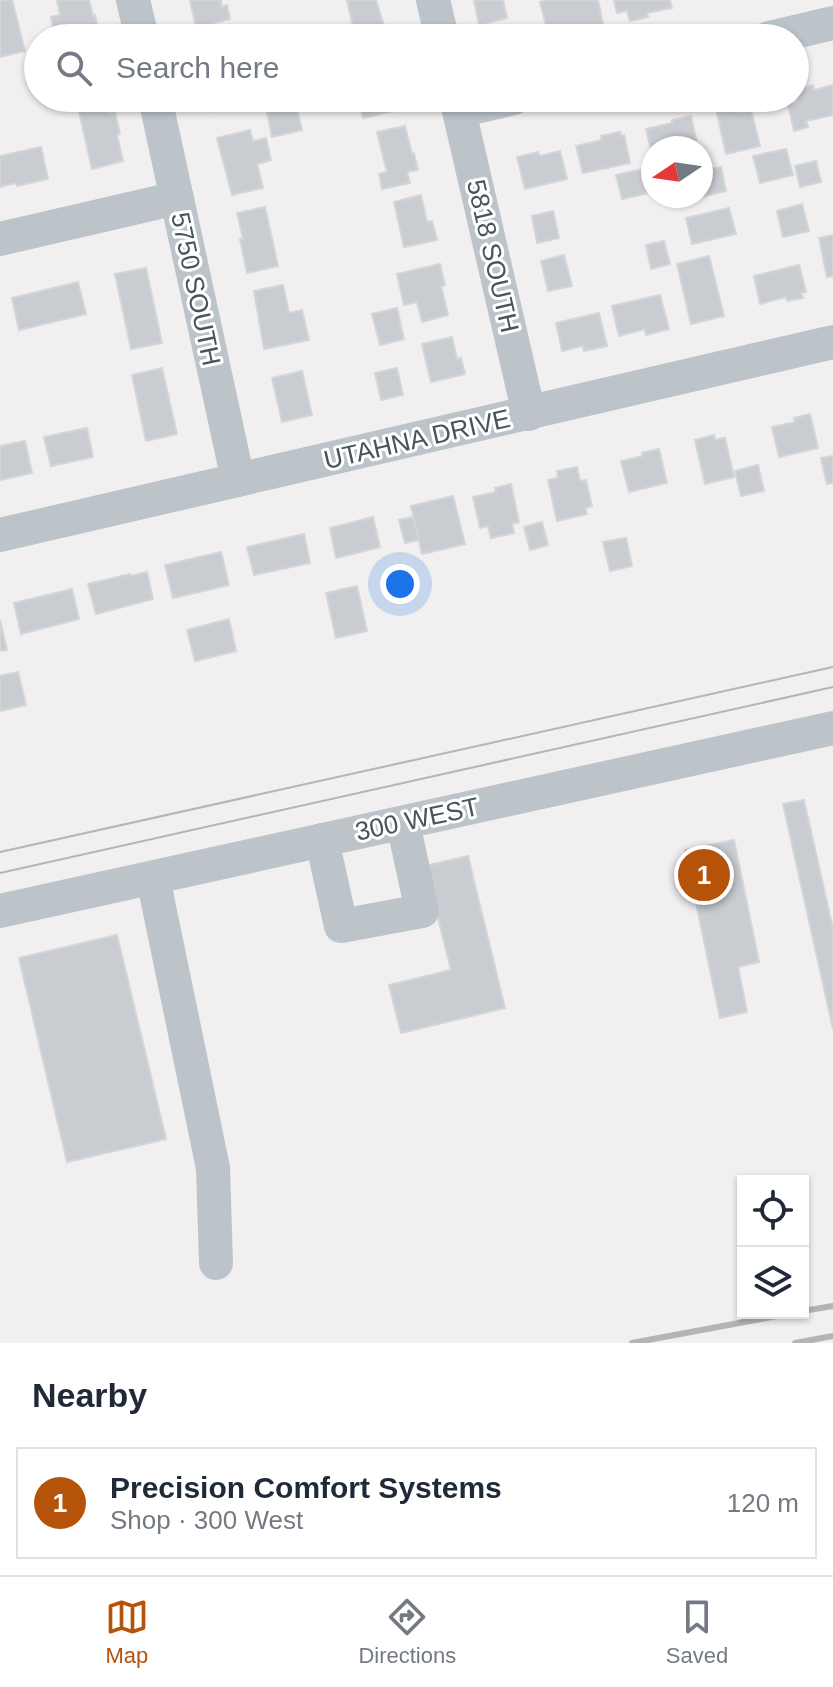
<!DOCTYPE html>
<meta charset="utf-8">
<style>
:root{--surface:#fff;--page:#f2f2f3;--text:#1f2937;--muted:#747a83;--line:#e0e1e3;--accent:#b45309}
body{margin:0;font-family:Helvetica,sans-serif;background:var(--page);color:var(--text)}
.controls{position:absolute;right:24px;bottom:24px;display:grid;overflow:hidden;border-radius:0px;box-shadow:0 2px 6px #0004}
.controls button{width:72px;height:72px;display:grid;place-items:center;padding:0;border:0;border-bottom:2px solid var(--line);background:var(--surface);color:var(--text);font:40px sans-serif}
.compass{position:absolute;left:641px;top:136px;width:72px;height:72px;border-radius:50%;background:var(--surface);box-shadow:0 2px 6px #0004;rotate:257deg}
.you{position:absolute;left:400px;top:584px;width:28px;height:28px;margin:-20px;border:6px solid #fff;border-radius:50%;background:#1a73e8;box-shadow:0 0 0 12px #1a73e833}
.badge{display:grid;place-items:center;width:52px;height:52px;border-radius:50%;background:var(--accent);color:#fff;font-size:26px;font-weight:700}
.pin{position:absolute;translate:-50% -50%;border:4px solid #fff;box-shadow:0 2px 8px #0006}
.list{margin:0;padding:0;list-style:none}
h2{display:flex;justify-content:space-between;align-items:center;height:104px;margin:0;padding:0 32px;font-size:34px}
h2 small{font-size:26px;font-weight:400;color:var(--muted)}
.list li{display:grid;grid-template-columns:52px 1fr auto;gap:24px;align-items:center;box-sizing:border-box;height:112px;margin:0 16px 16px;padding:0 16px;border:2px solid var(--line);border-radius:0px}
.list b{display:block;font-size:30px;white-space:nowrap}
.list p{margin:0;font-size:26px;white-space:nowrap;color:var(--muted)}
.list em{font-size:26px;font-style:normal;color:var(--muted)}
.icon{flex:none;width:44px;height:44px;fill:none;stroke:currentColor;stroke-width:2;stroke-linecap:round;stroke-linejoin:round}
.map{position:relative;flex:none;width:833px;height:1343px;overflow:hidden}
.search{position:absolute;background:var(--surface);box-shadow:0 2px 6px #0004;left:24px;right:24px;top:24px;height:88px;display:flex;align-items:center;gap:20px;box-sizing:border-box;padding:0 28px;border-radius:44px;color:var(--muted);font-size:30px}
.sheet{height:232px;background:var(--surface)}
nav{display:flex;justify-content:space-around;align-items:center;box-sizing:border-box;height:112px;border-top:2px solid var(--line);background:var(--surface);font-size:22px;color:var(--muted)}
nav a{display:grid;justify-items:center;gap:4px}
nav .on{color:var(--accent)}
.map>svg:first-child{display:block}
.building{fill:#c9ccd1;stroke:#d3d6d9;stroke-width:2}
.lines{fill:none;stroke-linecap:round;stroke-linejoin:round}
.minor{stroke:#bcc4ca;stroke-width:34}
.tram{stroke:#b2b5b8;stroke-width:2}
.rail{stroke:#b2b5b8;stroke-width:6}
.labels{text-anchor:middle;dominant-baseline:central;stroke-width:6;stroke-linejoin:round;paint-order:stroke}
.street-label{font-size:26px;fill:#49545a;stroke:#fff}
</style>
<div class="map">
<svg width="833" height="1343" viewBox="0 0 833 1343">
<rect width="100%" height="100%" fill="#f1efef"/>
<g class="building">
<polygon points="0,0 12,0 25,51 0,57"/>
<polygon points="57,0 89,0 93,16 95,15 100,38 55,38 51,17 60,15"/>
<polygon points="190,0 221,0 222,7 227,5 230,19 196,27"/>
<polygon points="347,0 376,0 385,29 374,31 375,38 347,38 346,33 354,31"/>
<polygon points="474,0 503,0 507,18 479,25"/>
<polygon points="549,0 598,0 603,24 577,31 578,35 560,38 558,26 547,29 540,2"/>
<polygon points="614,0 670,0 672,8 647,13 648,17 630,21 627,11 617,13"/>
<polygon points="813,85 814,90 833,85 833,115 806,121 808,127 794,131 788,105 798,102 795,90"/>
<polygon points="209,98 245,98 246,104 212,111"/>
<polygon points="348,98 397,98 390,100 393,111 363,118 360,105 350,107"/>
<polygon points="106,100 109,113 115,112 120,134 117,135 123,161 92,169 78,107"/>
<polygon points="296,105 302,130 272,137 267,112"/>
<polygon points="739,108 740,113 751,110 760,146 726,154 717,113"/>
<polygon points="691,116 698,148 653,148 653,158 646,129 672,123 672,120"/>
<polygon points="405,126 412,154 414,153 418,170 407,172 410,183 382,189 379,174 387,172 377,132"/>
<polygon points="250,130 253,141 266,138 271,160 257,164 263,188 232,195 217,138"/>
<polygon points="620,132 621,136 624,135 630,163 583,173 576,146 602,140 601,136"/>
<polygon points="41,147 48,179 17,186 16,183 0,187 0,156"/>
<polygon points="786,149 793,175 760,183 753,156"/>
<polygon points="560,151 567,179 525,189 517,157 538,152 540,156"/>
<polygon points="816,161 821,182 800,187 795,166"/>
<polygon points="721,167 726,191 689,200 688,196 701,196 701,171"/>
<polygon points="648,168 653,192 622,199 616,175"/>
<polygon points="421,195 427,222 432,221 437,240 404,247 394,202"/>
<polygon points="802,204 809,231 783,237 777,211"/>
<polygon points="265,207 278,266 247,273 240,239 243,239 237,213"/>
<polygon points="729,208 736,234 692,244 686,218"/>
<polygon points="553,211 559,238 537,243 532,216"/>
<polygon points="833,235 833,276 827,277 819,238"/>
<polygon points="664,241 670,264 651,269 646,245"/>
<polygon points="564,255 572,286 548,291 541,261"/>
<polygon points="709,256 724,316 691,324 677,264"/>
<polygon points="440,264 445,285 441,286 448,315 422,322 417,302 404,305 397,274"/>
<polygon points="799,265 806,292 801,293 803,298 787,301 786,297 760,304 754,276"/>
<polygon points="146,268 162,343 131,349 115,274"/>
<polygon points="78,282 86,314 19,330 12,298"/>
<polygon points="283,285 289,313 302,310 309,340 264,349 254,291"/>
<polygon points="660,295 669,329 646,335 645,329 619,336 612,306"/>
<polygon points="397,308 404,339 380,345 372,314"/>
<polygon points="599,313 607,346 584,351 583,346 562,351 556,323"/>
<polygon points="452,337 457,359 461,358 465,374 431,382 422,344"/>
<polygon points="162,368 177,434 146,441 132,375"/>
<polygon points="397,368 403,395 381,400 375,373"/>
<polygon points="302,371 312,415 282,422 272,378"/>
<polygon points="810,414 818,448 779,457 772,427 795,422 794,418"/>
<polygon points="87,428 93,457 51,466 44,437"/>
<polygon points="714,435 715,440 725,438 734,477 705,484 695,440"/>
<polygon points="25,441 32,473 0,480 0,446"/>
<polygon points="659,449 667,483 629,492 621,461 643,456 642,453"/>
<polygon points="833,456 833,483 827,484 821,458"/>
<polygon points="758,465 764,491 741,496 735,471"/>
<polygon points="577,467 580,481 586,480 592,506 585,508 587,514 557,521 548,480 558,478 557,471"/>
<polygon points="511,484 519,522 512,524 514,533 491,538 488,526 480,528 473,497 496,492 495,488"/>
<polygon points="453,496 465,544 422,554 411,506"/>
<polygon points="373,517 380,547 336,558 330,528"/>
<polygon points="413,517 419,540 405,543 399,520"/>
<polygon points="542,522 548,545 530,550 524,527"/>
<polygon points="304,534 310,563 254,575 247,547"/>
<polygon points="626,538 632,566 610,571 603,542"/>
<polygon points="221,552 229,585 173,598 165,565"/>
<polygon points="147,572 153,599 96,614 88,584 130,574 130,576"/>
<polygon points="357,586 367,631 336,638 326,593"/>
<polygon points="72,589 79,619 21,634 14,603"/>
<polygon points="229,619 236,651 195,661 187,630"/>
<polygon points="0,620 7,650 0,651"/>
<polygon points="18,672 26,705 0,711 0,676"/>
<polygon points="804,800 833,929 833,1029 783,804"/>
<polygon points="734,840 759,962 738,967 747,1012 720,1018 685,850"/>
<polygon points="468,856 505,1008 401,1033 389,985 451,970 425,866"/>
<polygon points="117,935 166,1139 67,1162 19,958"/>
</g>
<g class="lines">
<g class="minor">
<polyline points="133,0 142,38"/>
<polyline points="433,0 442,38"/>
<polyline points="769,38 833,23"/>
<polyline points="155,98 238,480"/>
<polyline points="456,98 529,414"/>
<polyline points="459,111 514,98"/>
<polyline points="0,239 177,198"/>
<polyline points="0,535 833,342"/>
<polyline points="322,840 341,926 422,911 403,823"/>
<polyline points="153,878 213,1168 216,1263"/>
<polyline points="0,911 833,728"/>
</g>
<g class="tram">
<polyline points="0,852 833,667"/>
<polyline points="0,873 833,687"/>
</g>
<g class="rail">
<polyline points="803,1311 833,1306"/>
<polyline points="632,1343 793,1313"/>
<polyline points="795,1343 833,1336"/>
</g>
</g>
<g class="labels">
<g class="street-label">
<text transform="translate(493 256) rotate(77)">5818 SOUTH</text>
<text transform="translate(196 289) rotate(78)">5750 SOUTH</text>
<text transform="translate(417 439) rotate(-13)">UTAHNA DRIVE</text>
<text transform="translate(417 819) rotate(-12)">300 WEST</text>
</g>
</g>
</svg>
<div class="controls">
<button><svg class="icon" aria-label="locate" viewBox="0 0 24 24"><circle cx="12" cy="12" r="6"/><path d="M12 2v4M12 18v4M2 12h4M18 12h4"/></svg></button>
<button><svg class="icon" aria-label="layers" viewBox="0 0 24 24"><path d="M12 4l9 5-9 5-9-5zM3 14l9 5 9-5"/></svg></button>
</div>
<svg class="compass" viewBox="-18 -18 36 36"><path d="M0-13l5 13h-10z" fill="#e53935"/><path d="M0 13l5-13h-10z" fill="#747a83"/></svg>
<div class="you"></div>
<div class="pin badge" style="left:704px;top:875px">1</div>
<div class="search"><svg class="icon" aria-label="search" viewBox="0 0 24 24"><circle cx="10" cy="10" r="6"/><path d="M15 15l6 6"/></svg>Search here</div>
</div>
<section class="sheet">
<h2>Nearby<small></small></h2>
<ul class="list">
<li><span class="badge">1</span><div><b>Precision Comfort Systems</b><p>Shop · 300 West</p></div><em>120 m</em></li>
</ul>
</section>
<nav>
<a class="on"><svg class="icon" aria-label="map" viewBox="0 0 24 24"><path d="M3 6l6-2 6 2 6-2v14l-6 2-6-2-6 2zM9 4v14M15 6v14"/></svg>Map</a>
<a><svg class="icon" aria-label="directions" viewBox="0 0 24 24"><path d="M12 3l9 9-9 9-9-9zM9 14v-3h6M13 9l2 2-2 2"/></svg>Directions</a>
<a><svg class="icon" aria-label="saved" viewBox="0 0 24 24"><path d="M7 4h10v16l-5-4-5 4z"/></svg>Saved</a>
</nav>
